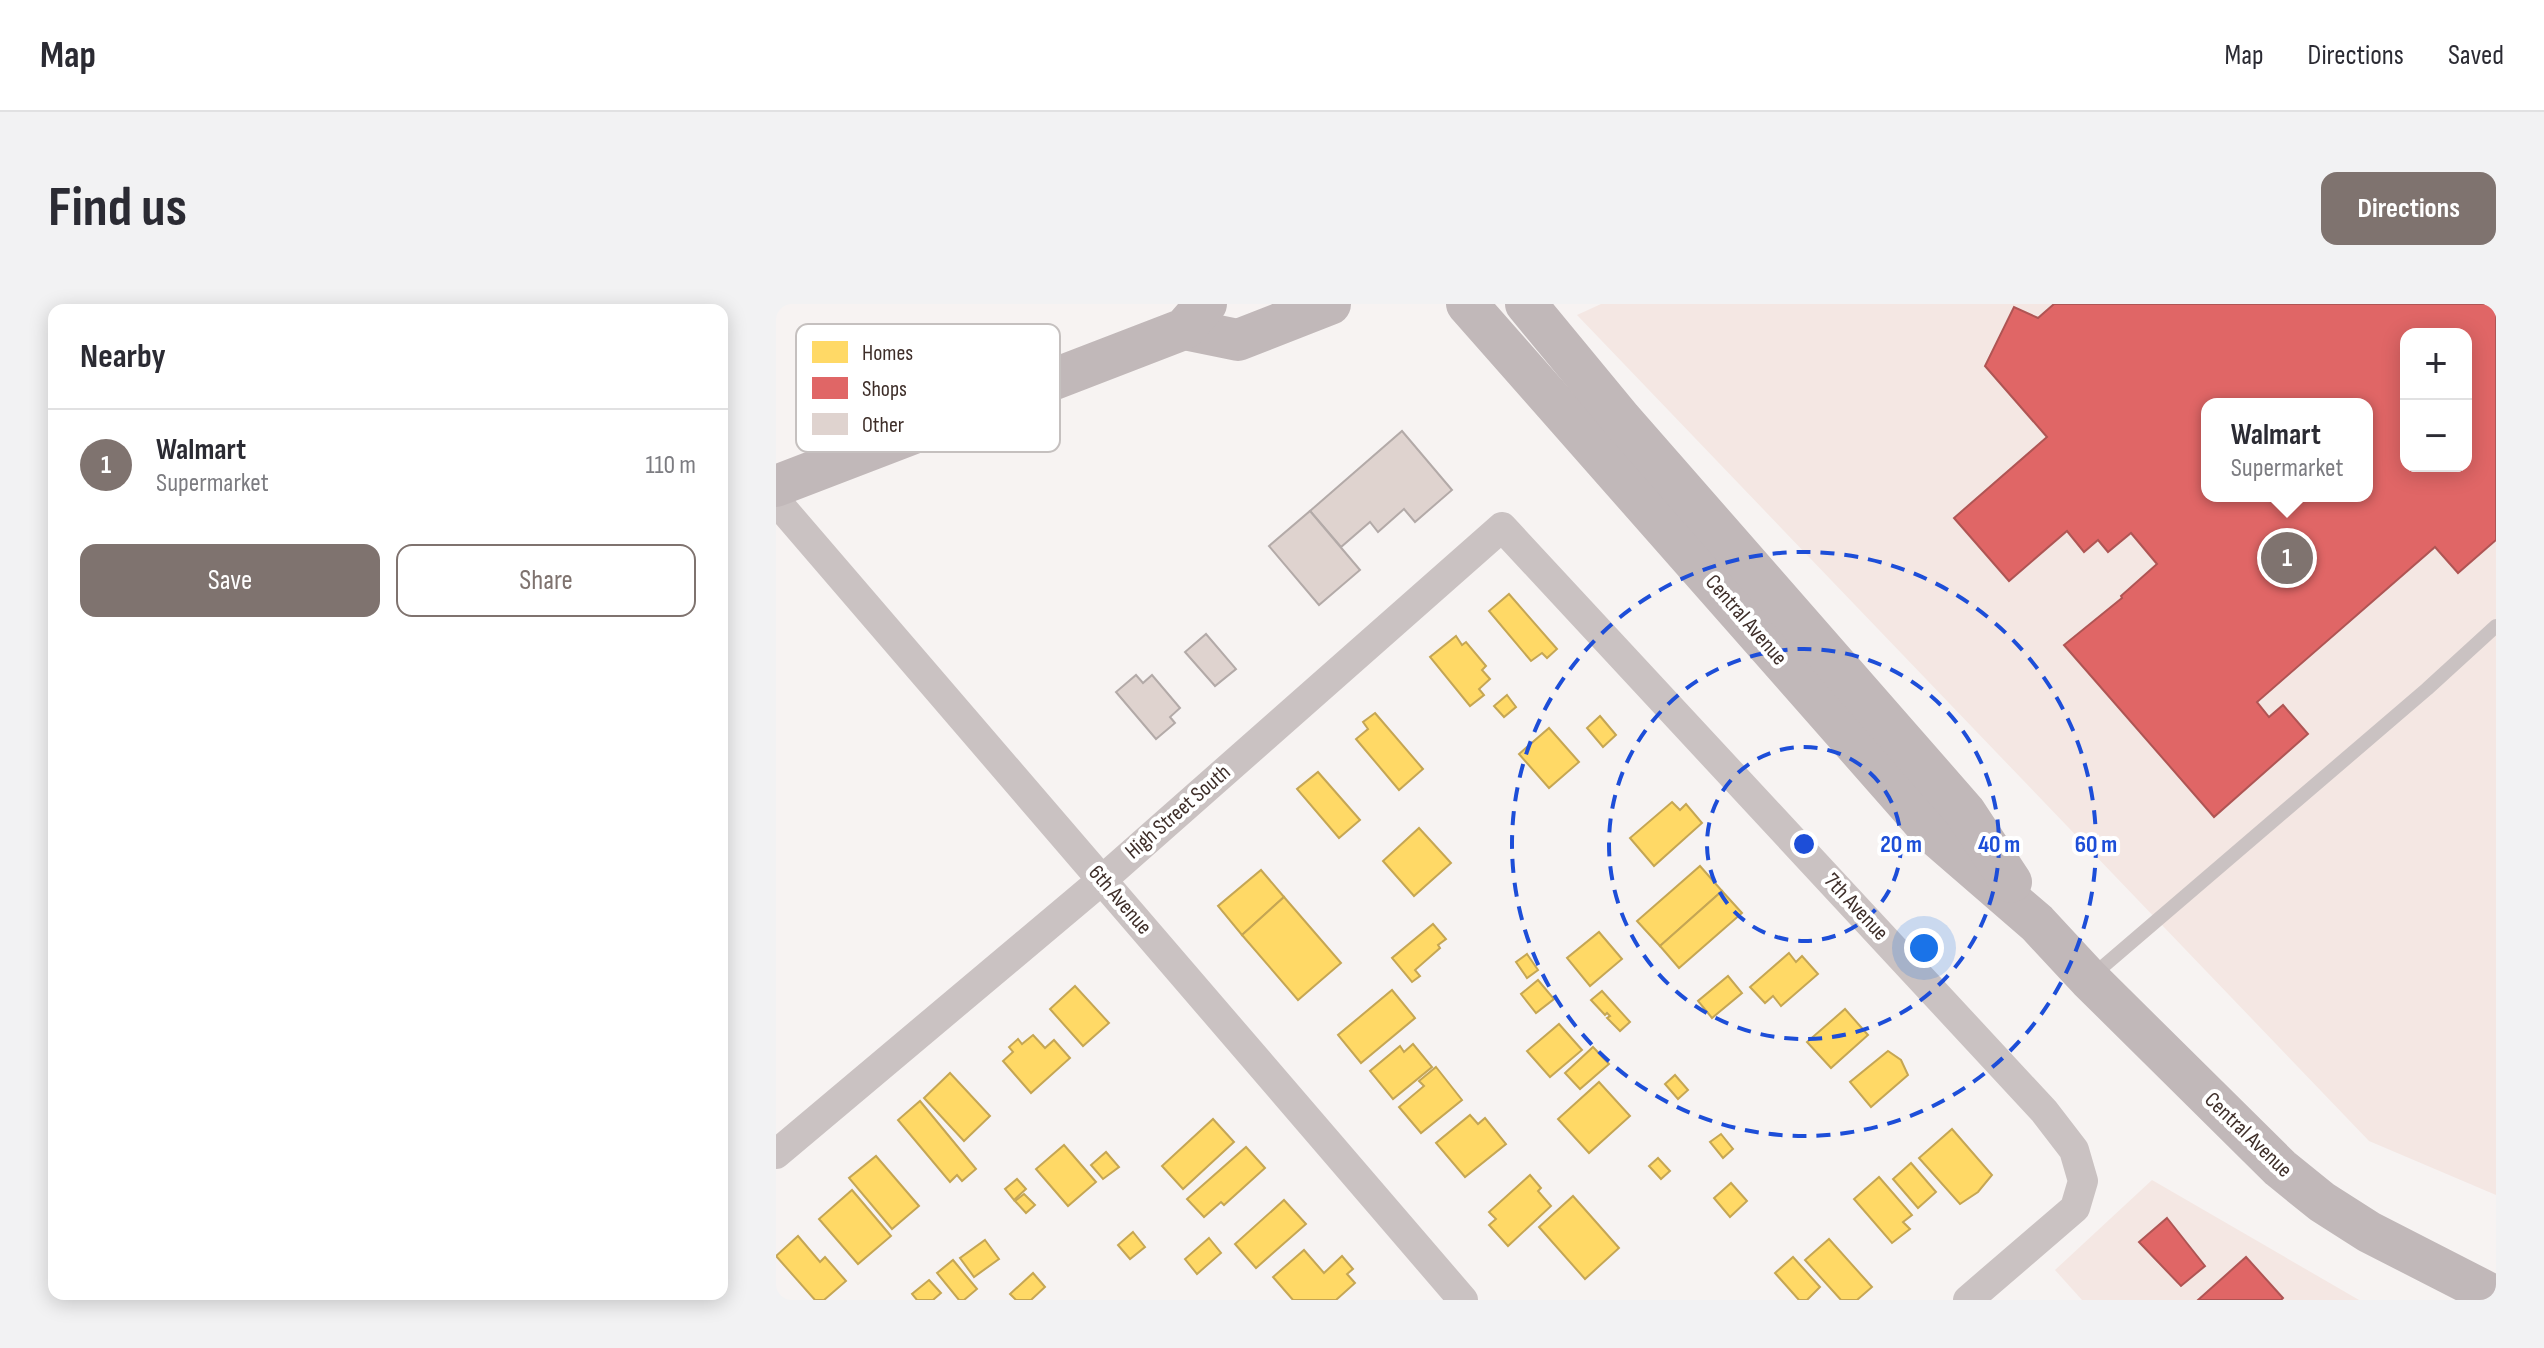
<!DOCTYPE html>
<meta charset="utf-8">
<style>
:root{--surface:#fff;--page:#f2f2f3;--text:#2b2b33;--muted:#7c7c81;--line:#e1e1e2;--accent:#7f736f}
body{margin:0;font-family:"Sofia Sans Condensed",sans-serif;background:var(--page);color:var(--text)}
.controls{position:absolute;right:24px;top:24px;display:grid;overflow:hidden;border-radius:16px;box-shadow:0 4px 20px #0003}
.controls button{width:72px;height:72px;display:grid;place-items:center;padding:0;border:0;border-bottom:2px solid var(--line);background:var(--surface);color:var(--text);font:40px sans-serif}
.you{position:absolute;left:1148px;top:644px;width:28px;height:28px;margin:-20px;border:6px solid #fff;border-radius:50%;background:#1a73e8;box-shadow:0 0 0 12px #1a73e833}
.badge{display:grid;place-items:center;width:52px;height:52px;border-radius:50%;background:var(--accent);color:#fff;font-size:26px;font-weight:700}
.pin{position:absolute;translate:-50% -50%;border:4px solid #fff;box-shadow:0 2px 8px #0006}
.popup{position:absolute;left:1425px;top:94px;width:172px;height:104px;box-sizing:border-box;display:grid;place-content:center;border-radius:16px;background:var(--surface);filter:drop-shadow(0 2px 6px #0005);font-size:26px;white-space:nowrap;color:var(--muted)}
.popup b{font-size:30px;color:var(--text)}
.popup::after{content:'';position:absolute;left:50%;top:100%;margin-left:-16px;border:16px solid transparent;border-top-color:var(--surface)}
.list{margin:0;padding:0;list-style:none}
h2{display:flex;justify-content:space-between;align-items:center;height:104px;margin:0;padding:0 32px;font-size:34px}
h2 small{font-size:26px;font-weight:400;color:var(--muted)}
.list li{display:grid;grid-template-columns:52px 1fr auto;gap:24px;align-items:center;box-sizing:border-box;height:112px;padding:0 32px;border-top:2px solid var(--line)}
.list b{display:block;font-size:30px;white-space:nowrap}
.list p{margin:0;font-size:26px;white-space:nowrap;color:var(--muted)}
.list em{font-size:26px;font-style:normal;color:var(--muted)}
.actions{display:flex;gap:16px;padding:24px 32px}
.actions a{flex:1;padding:18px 0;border:2px solid var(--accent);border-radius:16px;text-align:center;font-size:28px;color:var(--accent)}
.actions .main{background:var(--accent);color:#fff}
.map{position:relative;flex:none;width:1720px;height:996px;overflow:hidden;border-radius:16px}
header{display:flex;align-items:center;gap:48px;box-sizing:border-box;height:112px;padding:0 40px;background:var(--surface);border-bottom:2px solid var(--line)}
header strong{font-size:38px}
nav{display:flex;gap:44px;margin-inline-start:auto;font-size:28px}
.intro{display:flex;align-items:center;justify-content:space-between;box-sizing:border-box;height:192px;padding:0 48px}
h1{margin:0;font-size:56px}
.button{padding:20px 36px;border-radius:16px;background:var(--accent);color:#fff;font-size:28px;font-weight:700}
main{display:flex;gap:48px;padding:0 48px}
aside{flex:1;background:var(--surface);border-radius:16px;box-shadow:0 4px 20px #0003}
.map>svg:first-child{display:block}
.built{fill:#f4e7e3;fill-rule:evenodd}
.homes{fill:#ffd966;stroke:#c5a654;stroke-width:2}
.shops{fill:#e06666;stroke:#af5554;stroke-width:2;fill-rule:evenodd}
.building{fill:#dfd3cf;stroke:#b3aaa8;stroke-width:2}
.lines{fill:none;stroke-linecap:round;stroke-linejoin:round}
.service{stroke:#cac2c2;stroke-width:14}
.minor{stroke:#cac2c2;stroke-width:30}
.secondary{stroke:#c1b8b9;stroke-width:42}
.ring{fill:none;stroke:#1d4ed8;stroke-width:4;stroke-dasharray:14 10}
.labels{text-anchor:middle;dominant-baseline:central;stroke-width:8;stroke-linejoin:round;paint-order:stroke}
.street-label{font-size:22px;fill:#3e2e29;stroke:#fff}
.key{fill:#fff;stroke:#c5c0bf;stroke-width:2}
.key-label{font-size:22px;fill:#3e2e29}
.centre{fill:#1d4ed8;stroke:#fff;stroke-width:4}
.ring-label{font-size:24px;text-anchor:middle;font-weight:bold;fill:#1d4ed8;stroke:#fff;stroke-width:8;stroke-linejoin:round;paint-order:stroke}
</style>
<header>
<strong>Map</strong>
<nav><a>Map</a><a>Directions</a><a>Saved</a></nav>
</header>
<div class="intro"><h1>Find us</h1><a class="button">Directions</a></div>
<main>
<aside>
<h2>Nearby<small></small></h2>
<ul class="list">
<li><span class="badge">1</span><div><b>Walmart</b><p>Supermarket</p></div><em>110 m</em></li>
</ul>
<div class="actions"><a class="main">Save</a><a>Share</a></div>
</aside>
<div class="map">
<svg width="1720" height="996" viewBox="0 0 1720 996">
<rect width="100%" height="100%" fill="#f7f3f2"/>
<g class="built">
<path d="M825,0H1720V891L1593,837L801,11ZM1630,30H1690V162H1630ZM1431,100H1591V192H1431Z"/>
<polygon points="1376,876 1583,996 1306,996 1279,966"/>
</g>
<g class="homes">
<polygon points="733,290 781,345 771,354 766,349 755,357 713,307"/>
<polygon points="680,332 686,341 690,338 710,362 706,366 714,375 703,385 708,391 694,402 654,353"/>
<polygon points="731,391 740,403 728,413 718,402"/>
<polygon points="599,409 647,465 623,486 580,435 592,425 587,418"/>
<polygon points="824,412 840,431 827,443 811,424"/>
<polygon points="773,424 803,458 773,484 743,450"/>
<polygon points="542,468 584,516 563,534 521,485"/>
<polygon points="896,498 904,506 910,500 926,519 878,562 854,534"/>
<polygon points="643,524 675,559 638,592 607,557"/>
<polygon points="924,562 946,587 884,642 861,617"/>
<polygon points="485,566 508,593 466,631 442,602"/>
<polygon points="946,587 966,609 903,664 884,642"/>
<polygon points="508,593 565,659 522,696 466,631"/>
<polygon points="657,620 670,635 662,641 664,644 639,666 644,672 636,678 616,654"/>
<polygon points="823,628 846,655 814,682 791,654"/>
<polygon points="1013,649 1020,658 1026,652 1042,670 1005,702 997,692 989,699 974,683"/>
<polygon points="751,650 762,666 751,674 740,658"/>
<polygon points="952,672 966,689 936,714 922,697"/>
<polygon points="762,676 778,695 760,709 745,690"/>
<polygon points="299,682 333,719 307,742 274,705"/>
<polygon points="616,686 639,714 585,759 562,731"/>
<polygon points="826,687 854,718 844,727 831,714 834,712 831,709 829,711 815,696"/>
<polygon points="1069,705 1092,731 1055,764 1031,738"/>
<polygon points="783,720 806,746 774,773 751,747"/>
<polygon points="257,731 269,744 278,736 294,754 255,789 227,757 237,748 233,743 242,735 246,740"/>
<polygon points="637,740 656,763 617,795 594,767 624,742 628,748"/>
<polygon points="817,743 833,760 804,785 789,769"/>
<polygon points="1112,747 1125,756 1132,771 1095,803 1074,778"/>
<polygon points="660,763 686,796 645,829 623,803 648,782 643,777"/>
<polygon points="174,769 214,812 188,837 148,794"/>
<polygon points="899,771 912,786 902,795 889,780"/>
<polygon points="823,778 854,812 813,849 782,815"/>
<polygon points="144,797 200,865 186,877 181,871 174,878 122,816"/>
<polygon points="694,811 702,820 709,814 730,840 689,873 660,839"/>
<polygon points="437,815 458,838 407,885 386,862"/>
<polygon points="1176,825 1216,871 1202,888 1184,900 1143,854"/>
<polygon points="945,830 957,845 947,854 934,838"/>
<polygon points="288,841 320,878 292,902 260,865"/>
<polygon points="470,843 489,864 448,901 445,898 428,913 411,895"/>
<polygon points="330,848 343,863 327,875 315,861"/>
<polygon points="100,852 143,902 116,925 73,874"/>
<polygon points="882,854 894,867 885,875 873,862"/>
<polygon points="1135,859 1160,888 1142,904 1117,875"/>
<polygon points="754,871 765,884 762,887 775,902 732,942 713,921 720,915 713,908"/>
<polygon points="1103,873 1136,911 1127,918 1134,925 1116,939 1078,895"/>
<polygon points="241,875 250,885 238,896 229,885"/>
<polygon points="955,879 971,897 954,913 938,894"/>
<polygon points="76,886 115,932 82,960 43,915"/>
<polygon points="248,890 259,901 250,909 239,897"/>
<polygon points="797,892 843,944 809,975 763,923"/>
<polygon points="508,896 530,920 480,964 459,940"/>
<polygon points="357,928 369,943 354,955 342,941"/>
<polygon points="22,932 44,958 49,953 70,977 48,996 39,996 0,952"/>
<polygon points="433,934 445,949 421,970 409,955"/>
<polygon points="1053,935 1096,983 1081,996 1065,996 1029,956"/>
<polygon points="209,936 223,955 198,973 184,954"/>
<polygon points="528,946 548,969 566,952 577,965 571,970 579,979 560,996 517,996 497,973"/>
<polygon points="1017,953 1044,983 1031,996 1023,996 999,969"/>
<polygon points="177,956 201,985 188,996 183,996 161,969"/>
<polygon points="257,969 269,983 255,996 240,996 234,990"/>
<polygon points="153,976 165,989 157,996 141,996 136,990"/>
</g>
<g class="shops">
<path d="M1278,0H1720V236L1682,269L1659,243L1481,398L1493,413L1507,401L1532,430L1438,513L1288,341L1346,294L1345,292L1381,260L1355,229L1332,248L1322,236L1308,248L1291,227L1233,277L1178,214L1271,133L1209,62L1238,3L1262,14ZM1630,30H1690V162H1630ZM1431,100H1591V192H1431Z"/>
<polygon points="1391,914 1429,962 1405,982 1363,938"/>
<polygon points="1470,953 1507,994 1505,996 1422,996"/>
</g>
<g class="building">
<polygon points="626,127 676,186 639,218 628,205 602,228 594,218 565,243 534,207"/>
<polygon points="534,207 584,266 543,301 493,242"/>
<polygon points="430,330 460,365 439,382 409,348"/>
<polygon points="360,371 367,379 376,371 404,404 394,413 399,419 380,435 340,388"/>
</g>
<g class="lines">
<polyline class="service" points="1316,672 1651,385 1720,322"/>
<g class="minor">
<polyline points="0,197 687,996"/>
<polyline points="0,850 326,576 726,223 1268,807 1298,846 1307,877 1299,904 1192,996"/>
</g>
<g class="secondary">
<polyline points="691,0 1157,529 1261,619 1313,675 1504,864 1546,898 1593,928 1720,993"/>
<polyline points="750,0 845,115 1189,508 1235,578"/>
<polyline points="408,25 462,36 554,0"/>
<polyline points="0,182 408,25 430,0"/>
</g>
</g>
<g class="ring">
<circle cx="1028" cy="540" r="97"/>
<circle cx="1028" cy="540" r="195"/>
<circle cx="1028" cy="540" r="292"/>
</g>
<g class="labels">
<g class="street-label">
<text transform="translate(970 316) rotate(49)">Central Avenue</text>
<text transform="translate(402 508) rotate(-41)">High Street South</text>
<text transform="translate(344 596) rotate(49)">6th Avenue</text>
<text transform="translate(1080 603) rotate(47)">7th Avenue</text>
<text transform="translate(1472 831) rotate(44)">Central Avenue</text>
</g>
</g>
<rect x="20" y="20" width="264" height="128" rx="12" class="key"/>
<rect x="36" y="37" width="36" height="22" fill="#ffd966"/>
<rect x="36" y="73" width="36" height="22" fill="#e06666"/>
<rect x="36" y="109" width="36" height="22" fill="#dfd3cf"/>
<g class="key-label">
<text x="86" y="56">Homes</text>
<text x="86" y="92">Shops</text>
<text x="86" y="128">Other</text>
</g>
<circle cx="1028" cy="540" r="12" class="centre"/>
<g class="ring-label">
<text x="1125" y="548">20 m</text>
<text x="1223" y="548">40 m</text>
<text x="1320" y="548">60 m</text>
</g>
</svg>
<div class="controls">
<button>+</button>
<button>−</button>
</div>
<div class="you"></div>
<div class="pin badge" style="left:1511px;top:254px">1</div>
<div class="popup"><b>Walmart</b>Supermarket</div>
</div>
</main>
